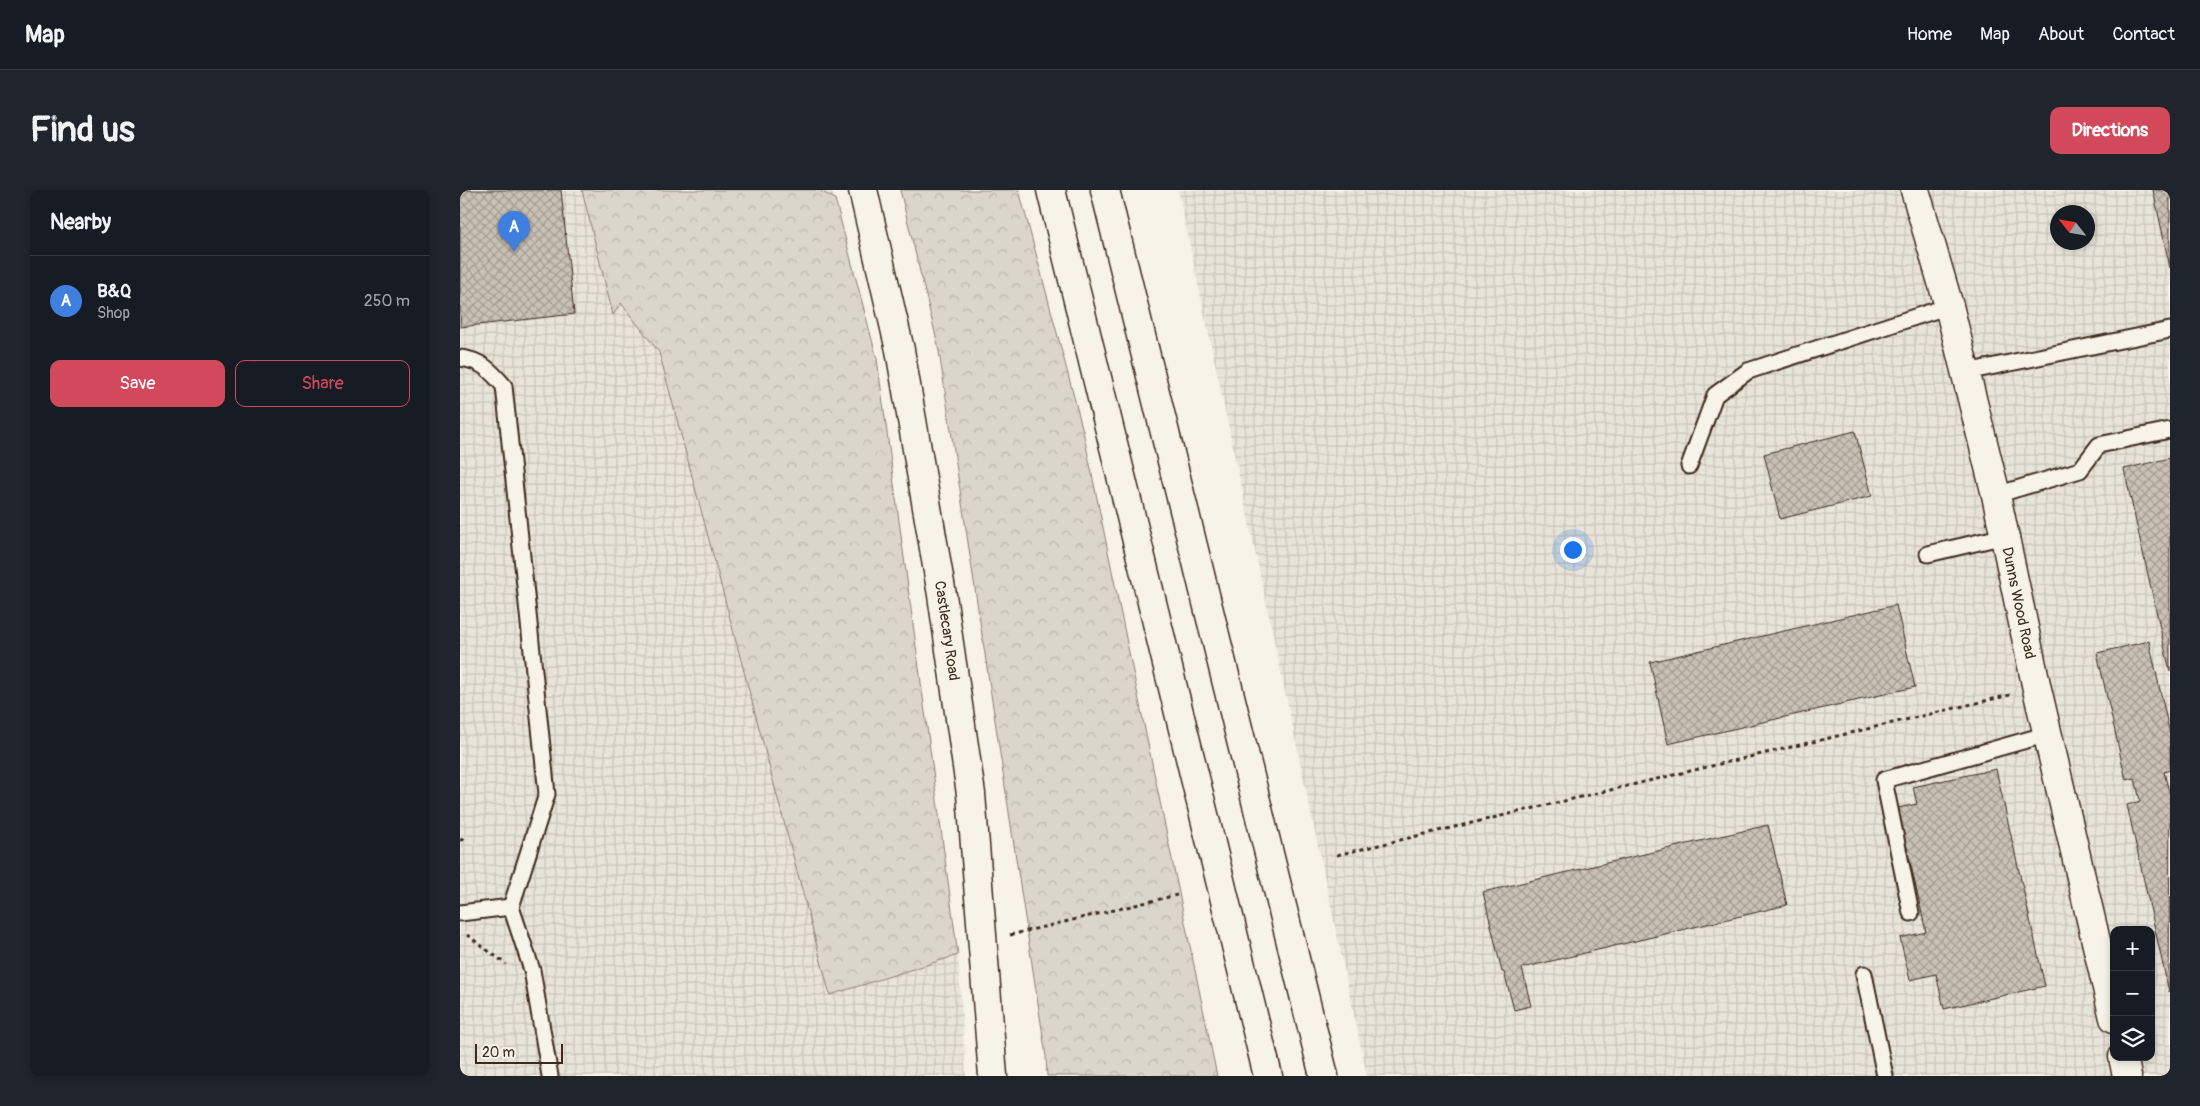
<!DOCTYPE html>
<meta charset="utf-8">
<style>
:root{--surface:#171b24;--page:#20242c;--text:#f1f3f6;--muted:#9ea1a6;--line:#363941;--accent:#d1495b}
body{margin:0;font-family:Pangolin,sans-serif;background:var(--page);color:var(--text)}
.controls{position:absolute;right:15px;bottom:15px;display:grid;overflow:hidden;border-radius:10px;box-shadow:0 2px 8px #0003}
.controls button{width:45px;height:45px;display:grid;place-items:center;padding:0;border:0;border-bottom:1px solid var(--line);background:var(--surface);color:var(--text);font:25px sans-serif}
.compass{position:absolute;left:1590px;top:15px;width:45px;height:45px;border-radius:50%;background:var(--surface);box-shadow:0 2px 8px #0003;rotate:301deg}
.scale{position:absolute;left:15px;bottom:12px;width:88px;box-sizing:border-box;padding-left:5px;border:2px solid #3b2a1e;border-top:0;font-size:14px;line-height:18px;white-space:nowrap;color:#3b2a1e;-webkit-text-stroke:4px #f7f3e8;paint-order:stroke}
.you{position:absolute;left:1112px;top:359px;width:18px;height:18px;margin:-12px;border:4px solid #fff;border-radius:50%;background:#1a73e8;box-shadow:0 0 0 8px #1a73e833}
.badge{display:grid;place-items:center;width:32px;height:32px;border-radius:50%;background:var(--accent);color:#fff;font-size:16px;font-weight:700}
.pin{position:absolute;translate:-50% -41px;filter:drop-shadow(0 1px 2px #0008)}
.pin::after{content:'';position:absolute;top:26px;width:18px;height:15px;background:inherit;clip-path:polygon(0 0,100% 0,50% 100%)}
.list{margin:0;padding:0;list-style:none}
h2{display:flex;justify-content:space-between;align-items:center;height:65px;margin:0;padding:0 20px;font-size:21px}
h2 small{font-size:16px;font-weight:400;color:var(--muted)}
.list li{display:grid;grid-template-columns:32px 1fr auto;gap:15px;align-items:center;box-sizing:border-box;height:90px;padding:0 20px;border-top:1px solid var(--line)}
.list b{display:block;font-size:19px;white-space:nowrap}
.list p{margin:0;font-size:16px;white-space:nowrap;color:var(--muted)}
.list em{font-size:16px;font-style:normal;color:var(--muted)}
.actions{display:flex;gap:10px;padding:15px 20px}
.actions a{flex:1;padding:11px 0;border:1px solid var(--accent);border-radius:10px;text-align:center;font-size:18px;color:var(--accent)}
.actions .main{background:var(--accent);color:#fff}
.icon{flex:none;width:28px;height:28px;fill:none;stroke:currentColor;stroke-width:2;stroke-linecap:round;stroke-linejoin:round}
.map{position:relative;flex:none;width:1710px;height:886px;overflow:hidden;border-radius:10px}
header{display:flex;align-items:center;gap:30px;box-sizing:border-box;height:70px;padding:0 25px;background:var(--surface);border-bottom:1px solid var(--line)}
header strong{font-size:24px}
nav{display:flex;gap:28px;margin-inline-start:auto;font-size:18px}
.intro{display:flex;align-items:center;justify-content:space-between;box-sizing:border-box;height:120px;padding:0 30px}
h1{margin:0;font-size:35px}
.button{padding:12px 22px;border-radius:10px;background:var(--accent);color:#fff;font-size:18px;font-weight:700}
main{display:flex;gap:30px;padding:0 30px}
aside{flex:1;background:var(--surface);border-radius:10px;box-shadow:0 2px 8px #0003}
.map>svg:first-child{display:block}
.industrial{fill:url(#industrial-grid);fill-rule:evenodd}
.forest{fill:url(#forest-crowns);stroke:#8b8074}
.building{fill:url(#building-cross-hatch);stroke:#3b2a1e}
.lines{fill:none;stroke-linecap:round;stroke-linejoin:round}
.service-casing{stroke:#3b2a1e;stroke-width:19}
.minor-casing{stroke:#3b2a1e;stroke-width:31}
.secondary-casing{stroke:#3b2a1e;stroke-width:31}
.motorway-casing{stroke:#3b2a1e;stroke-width:31}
.path{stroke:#3b2a1e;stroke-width:3;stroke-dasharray:4 4;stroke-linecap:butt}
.service{stroke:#f7f3e8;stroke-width:15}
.minor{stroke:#f7f3e8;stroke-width:28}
.secondary{stroke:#f7f3e8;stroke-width:28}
.motorway{stroke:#f7f3e8;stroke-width:28}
.labels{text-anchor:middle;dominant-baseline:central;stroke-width:4.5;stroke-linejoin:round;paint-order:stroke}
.street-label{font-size:15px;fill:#3b2a1e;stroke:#f7f3e8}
</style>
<header>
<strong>Map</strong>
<nav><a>Home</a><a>Map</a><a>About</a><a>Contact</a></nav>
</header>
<div class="intro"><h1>Find us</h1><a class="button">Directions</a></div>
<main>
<aside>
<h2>Nearby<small></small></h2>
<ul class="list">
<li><span class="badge" style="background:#3f7fe0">A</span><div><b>B&amp;Q</b><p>Shop</p></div><em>250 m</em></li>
</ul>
<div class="actions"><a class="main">Save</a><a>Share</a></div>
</aside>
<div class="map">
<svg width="1710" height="886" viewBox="0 0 1710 886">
<defs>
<pattern id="industrial-grid" width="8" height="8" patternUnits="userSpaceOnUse" patternTransform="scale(1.25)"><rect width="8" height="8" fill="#e9e4d9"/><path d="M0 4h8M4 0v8" fill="none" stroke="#c9c4ba"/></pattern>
<pattern id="forest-crowns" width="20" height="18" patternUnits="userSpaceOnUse" patternTransform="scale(1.25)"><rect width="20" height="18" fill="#dbd6cb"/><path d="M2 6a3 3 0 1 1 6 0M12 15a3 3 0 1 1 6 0" fill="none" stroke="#bdb8ae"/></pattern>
<pattern id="building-cross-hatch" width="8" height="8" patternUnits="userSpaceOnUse" patternTransform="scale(1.25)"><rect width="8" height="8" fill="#c8c1b6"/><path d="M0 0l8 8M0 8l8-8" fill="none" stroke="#a49d93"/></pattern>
</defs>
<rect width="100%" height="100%" fill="#f7f3e8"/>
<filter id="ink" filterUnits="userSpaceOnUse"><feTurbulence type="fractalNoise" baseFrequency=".02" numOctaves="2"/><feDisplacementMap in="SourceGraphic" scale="10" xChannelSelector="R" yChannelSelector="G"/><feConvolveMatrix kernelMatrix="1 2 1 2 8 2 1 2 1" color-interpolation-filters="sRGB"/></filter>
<g filter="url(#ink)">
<g class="industrial">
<polygon points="0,0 372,0 417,169 498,765 506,886 0,886"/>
<path d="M718,0H1710V886H907ZM1598,22H1628V52H1598ZM1654,740H1691V867H1654Z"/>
</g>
<g class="forest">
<polygon points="122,0 359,0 375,9 417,169 498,765 370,805 199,162 161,113 153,125"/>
<polygon points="440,0 559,0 623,241 757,886 587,886 586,866 478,155"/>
</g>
<g class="building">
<polygon points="0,0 101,0 114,124 0,137"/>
<polygon points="1693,0 1710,0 1710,78"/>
<polygon points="1395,241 1412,306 1320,329 1304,264"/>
<polygon points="1710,268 1710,482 1664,279"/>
<polygon points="1436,415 1455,497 1208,554 1190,472"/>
<polygon points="1689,451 1710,544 1710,580 1704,582 1710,605 1709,802 1667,615 1680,611 1675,588 1666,590 1637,463"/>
<polygon points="1536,579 1585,796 1484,819 1476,784 1450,790 1440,748 1466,742 1438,618 1457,614 1453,597"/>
<polygon points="1308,635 1327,715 1062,778 1071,816 1054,820 1044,782 1042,782 1023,702"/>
</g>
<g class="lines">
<g class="service-casing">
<g id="service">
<path d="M0,168C21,170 31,181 44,196L87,604L51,717L72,780L90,886"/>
<polyline points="1506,182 1710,140"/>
<polyline points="1229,276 1255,205 1288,181 1489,116"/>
<polyline points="1536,305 1620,280 1639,255 1710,240"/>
<polyline points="1468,364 1545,346"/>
<polyline points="0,723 51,717"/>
<polyline points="1451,723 1424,590 1588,544"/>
<polyline points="1404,784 1425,886"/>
</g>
</g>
<g class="minor-casing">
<g id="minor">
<path id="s1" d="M1455,0L1489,116L1536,305L1577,499L1654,828"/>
<polyline points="1663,867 1667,886"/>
</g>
</g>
<g class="secondary-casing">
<g id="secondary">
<path id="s2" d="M403,0L440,160L482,405L511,604L533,886"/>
</g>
</g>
<g class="motorway-casing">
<g id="motorway">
<polyline points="591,0 808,886"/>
<polyline points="645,0 864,886"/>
</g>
</g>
<g class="path">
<polyline points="0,650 8,649"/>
<polyline points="877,665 1550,505"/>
<polyline points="7,745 46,774"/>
<polyline points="550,745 717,705"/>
</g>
<use href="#service" class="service"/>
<use href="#minor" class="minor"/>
<use href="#secondary" class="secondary"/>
<use href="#motorway" class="motorway"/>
</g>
</g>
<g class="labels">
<g class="street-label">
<text stroke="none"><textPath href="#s1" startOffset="426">Dunns Wood Road</textPath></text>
<text stroke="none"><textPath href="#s2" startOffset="449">Castlecary Road</textPath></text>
</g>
</g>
</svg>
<div class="controls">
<button>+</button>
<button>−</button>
<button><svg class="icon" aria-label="layers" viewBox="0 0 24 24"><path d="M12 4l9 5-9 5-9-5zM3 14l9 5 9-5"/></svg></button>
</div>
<svg class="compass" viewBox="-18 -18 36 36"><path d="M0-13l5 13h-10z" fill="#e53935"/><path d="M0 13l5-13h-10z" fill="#9ea1a6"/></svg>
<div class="scale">20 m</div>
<div class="you"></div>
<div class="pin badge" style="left:54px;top:62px;background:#3f7fe0">A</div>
</div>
</main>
